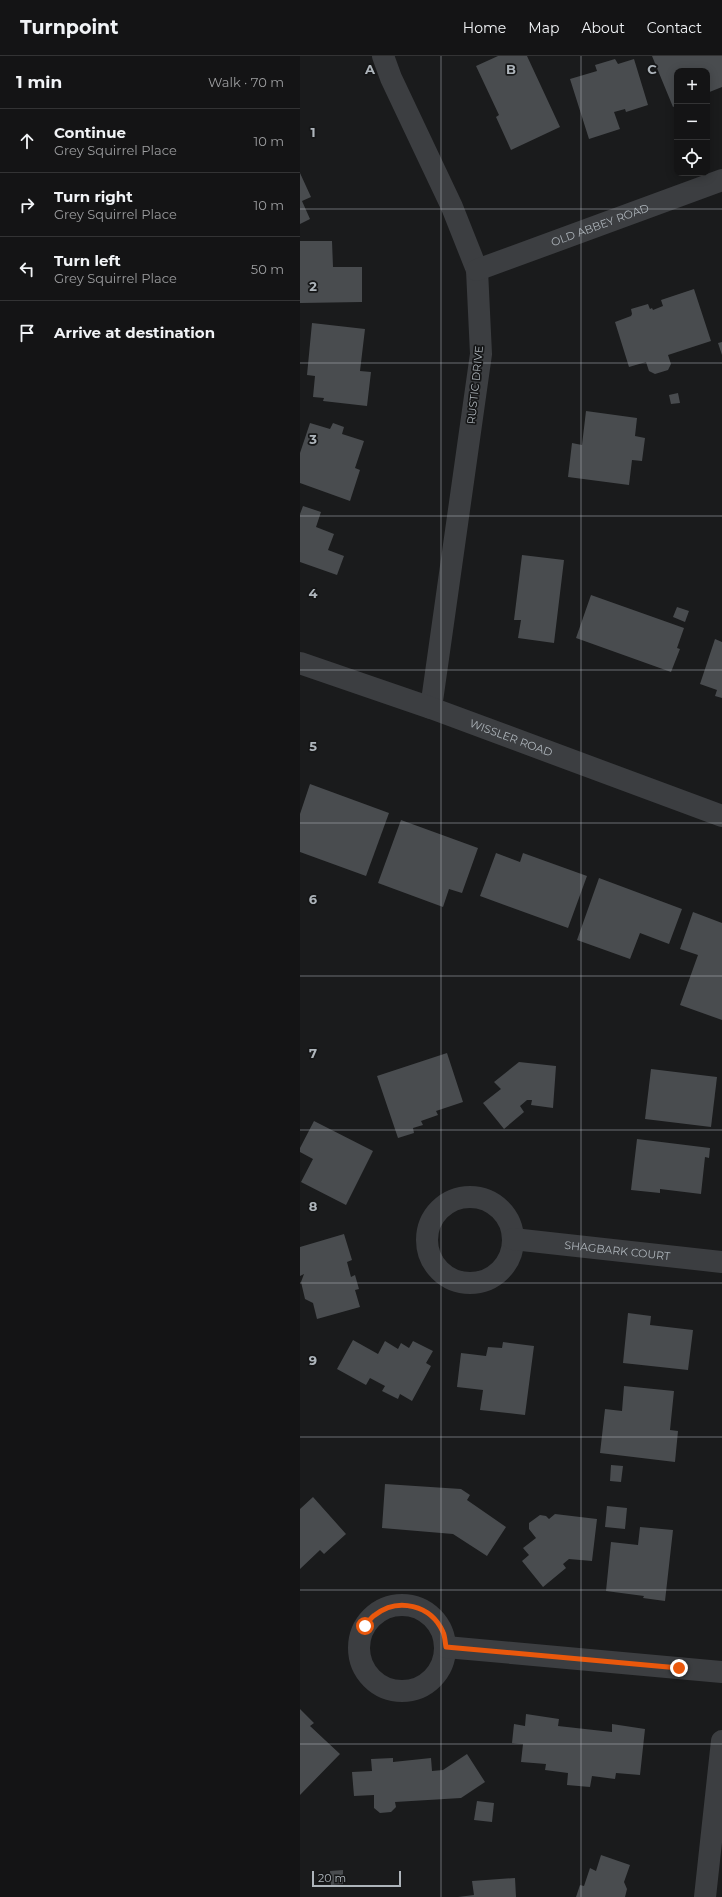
<!DOCTYPE html>
<meta charset="utf-8">
<style>
:root{--surface:#141415;--page:#212122;--text:#f1f3f6;--muted:#9d9ea0;--line:#333334}
body{margin:0;font-family:Montserrat,sans-serif;background:var(--page);color:var(--text)}
.controls{position:absolute;right:12px;top:12px;display:grid;overflow:hidden;border-radius:8px;box-shadow:0 2px 10px #0003}
.controls button{width:36px;height:36px;display:grid;place-items:center;padding:0;border:0;border-bottom:1px solid var(--line);background:var(--surface);color:var(--text);font:20px sans-serif}
.scale{position:absolute;left:12px;bottom:10px;width:89px;box-sizing:border-box;padding-left:4px;border:2px solid #aeb5bb;border-top:0;font-size:11px;line-height:14px;white-space:nowrap;color:#aeb5bb;-webkit-text-stroke:3px #151617;paint-order:stroke}
.stop{position:absolute;width:12px;height:12px;margin:-9px;border:3px solid #ea580c;border-radius:50%;background:#fff}
.stop.end{background:#ea580c;border-color:#fff;box-shadow:0 1px 4px #0008}
.list{margin:0;padding:0;list-style:none}
h2{display:flex;justify-content:space-between;align-items:center;height:52px;margin:0;padding:0 16px;font-size:17px}
h2 small{font-size:13px;font-weight:400;color:var(--muted)}
.list li{display:grid;grid-template-columns:26px 1fr auto;gap:12px;align-items:center;box-sizing:border-box;height:64px;padding:0 16px;border-top:1px solid var(--line)}
.list b{display:block;font-size:15px;white-space:nowrap}
.list p{margin:0;font-size:13px;white-space:nowrap;color:var(--muted)}
.list em{font-size:13px;font-style:normal;color:var(--muted)}
.icon{flex:none;width:22px;height:22px;fill:none;stroke:currentColor;stroke-width:2;stroke-linecap:round;stroke-linejoin:round}
.map{position:relative;flex:none;width:422px;height:1841px;overflow:hidden}
header{display:flex;align-items:center;gap:24px;box-sizing:border-box;height:56px;padding:0 20px;background:var(--surface);border-bottom:1px solid var(--line)}
header strong{font-size:19px}
nav{display:flex;gap:22px;margin-inline-start:auto;font-size:14px}
main{display:flex}
aside{flex:1;background:var(--surface)}
.map>svg:first-child{display:block}
.building{fill:#494c4f}
.lines{fill:none;stroke-linecap:round;stroke-linejoin:round}
.minor{stroke:#3c3e41;stroke-width:22}
.route{stroke:#ea580c;stroke-width:5}
.grid{fill:none;stroke:#aeb5bb;stroke-width:1;stroke-opacity:0.55}
.labels{text-anchor:middle;dominant-baseline:central;stroke-width:3.5;stroke-linejoin:round;paint-order:stroke}
.street-label{font-size:11px;fill:#aeb5bb;stroke:#151617}
.grid-label{font-size:13px;text-anchor:middle;font-weight:bold;fill:#aeb5bb;stroke:#151617;stroke-width:3.5;stroke-linejoin:round;paint-order:stroke}
</style>
<header>
<strong>Turnpoint</strong>
<nav><a>Home</a><a>Map</a><a>About</a><a>Contact</a></nav>
</header>
<main>
<aside>
<h2>1 min<small>Walk · 70 m</small></h2>
<ul class="list">
<li><svg class="icon" aria-label="ahead" viewBox="0 0 24 24"><path d="M12 20V5M6 11l6-6 6 6"/></svg><div><b>Continue</b><p>Grey Squirrel Place</p></div><em>10 m</em></li>
<li><svg class="icon" aria-label="right" viewBox="0 0 24 24"><path d="M7 20v-9h11M14 6l5 5-5 5"/></svg><div><b>Turn right</b><p>Grey Squirrel Place</p></div><em>10 m</em></li>
<li><svg class="icon" aria-label="left" viewBox="0 0 24 24"><path d="M17 20v-9H6M10 6l-5 5 5 5"/></svg><div><b>Turn left</b><p>Grey Squirrel Place</p></div><em>50 m</em></li>
<li><svg class="icon" aria-label="arrive" viewBox="0 0 24 24"><path d="M6 21V4h12l-3 4 3 4H6"/></svg><div><b>Arrive at destination</b></div></li>
</ul>
</aside>
<div class="map">
<svg width="422" height="1841" viewBox="0 0 422 1841">
<rect width="100%" height="100%" fill="#1a1b1c"/>
<g class="building">
<polygon points="198,0 227,0 260,71 211,94 196,61 199,59 176,10"/>
<polygon points="352,0 422,0 422,31 407,37 407,15 377,15 377,49 373,51"/>
<polygon points="315,3 318,8 334,3 348,49 326,56 325,53 314,56 320,73 289,83 270,23 297,15 295,9"/>
<polygon points="0,117 11,141 2,145 10,163 0,168"/>
<polygon points="0,185 32,185 33,211 62,211 62,246 0,247"/>
<polygon points="394,233 411,285 368,299 371,308 368,314 355,318 349,315 346,306 329,311 315,266 331,260 332,258 331,253 348,248 350,253 352,252 353,254 363,250 361,244"/>
<polygon points="12,267 65,273 60,315 71,316 67,350 23,345 24,342 13,341 15,320 7,319"/>
<polygon points="422,286 422,299 418,287"/>
<polygon points="378,337 380,347 371,348 369,339"/>
<polygon points="286,355 337,362 335,380 345,382 342,405 332,404 329,429 268,421 272,387 282,389"/>
<polygon points="10,367 30,373 33,367 44,371 42,378 64,385 55,412 60,414 50,445 0,427 0,397"/>
<polygon points="3,450 21,456 16,471 34,478 28,494 44,500 37,519 0,506 0,458"/>
<polygon points="222,499 264,504 254,587 218,582 221,564 214,564"/>
<polygon points="291,539 384,572 377,592 380,593 371,616 276,582"/>
<polygon points="377,551 389,555 385,566 373,561"/>
<polygon points="415,583 422,586 422,642 415,640 417,634 400,628"/>
<polygon points="10,728 89,757 66,820 0,796 0,758"/>
<polygon points="101,764 178,792 162,837 149,833 143,851 78,827"/>
<polygon points="196,797 220,806 223,797 287,820 268,872 180,840"/>
<polygon points="299,822 382,853 369,888 340,877 330,903 277,884"/>
<polygon points="393,856 422,867 422,964 380,949 398,899 380,893"/>
<polygon points="147,997 163,1046 136,1055 138,1059 121,1065 123,1069 113,1072 114,1077 98,1082 77,1020"/>
<polygon points="219,1006 256,1010 253,1052 231,1049 232,1044 227,1044 220,1050 224,1056 204,1073 183,1047 201,1033 194,1026"/>
<polygon points="351,1013 417,1021 411,1071 345,1063"/>
<polygon points="14,1065 73,1095 46,1149 1,1126 13,1103 0,1096 0,1092"/>
<polygon points="337,1083 410,1092 409,1102 405,1101 401,1138 360,1133 360,1137 331,1134"/>
<polygon points="44,1178 52,1204 47,1206 51,1221 55,1219 59,1233 55,1234 60,1251 17,1263 13,1247 5,1243 1,1226 4,1218 0,1220 0,1191"/>
<polygon points="328,1257 351,1260 350,1269 393,1274 388,1314 323,1307"/>
<polygon points="53,1284 78,1298 85,1285 98,1293 101,1287 109,1292 113,1285 133,1295 126,1307 131,1310 112,1345 100,1338 98,1343 82,1335 85,1330 70,1322 66,1329 37,1313"/>
<polygon points="203,1286 234,1290 225,1359 180,1354 183,1334 157,1331 161,1297 186,1300 188,1291 202,1292"/>
<polygon points="324,1330 374,1335 370,1374 378,1375 375,1406 300,1397 305,1353 322,1355"/>
<polygon points="311,1409 323,1410 321,1426 310,1425"/>
<polygon points="85,1428 161,1433 170,1439 167,1444 206,1471 187,1500 153,1478 82,1472"/>
<polygon points="13,1441 46,1478 24,1498 20,1494 0,1513 0,1453"/>
<polygon points="307,1450 327,1452 325,1473 305,1471"/>
<polygon points="255,1458 297,1463 292,1505 269,1503 263,1508 266,1512 243,1531 222,1505 229,1499 223,1492 236,1482 229,1473 229,1467 240,1459 246,1460 249,1463"/>
<polygon points="340,1471 373,1474 365,1545 343,1542 344,1540 306,1535 311,1486 338,1489"/>
<polygon points="0,1653 14,1667 10,1670 40,1698 0,1739"/>
<polygon points="226,1658 259,1663 258,1670 312,1676 312,1668 345,1673 340,1719 316,1717 315,1723 292,1720 290,1731 267,1729 268,1717 245,1714 246,1708 221,1706 223,1688 212,1687 214,1668 225,1670"/>
<polygon points="167,1698 185,1726 161,1742 95,1746 96,1751 91,1756 80,1757 74,1752 74,1739 54,1740 52,1716 72,1715 71,1703 93,1702 93,1706 131,1702 132,1715 143,1714"/>
<polygon points="177,1745 194,1747 192,1766 174,1764"/>
<polygon points="301,1799 330,1809 324,1826 327,1833 325,1841 276,1841 280,1829 284,1830 290,1812 296,1815"/>
<polygon points="43,1814 43,1828 31,1829 30,1815"/>
<polygon points="215,1822 216,1841 158,1841 174,1839 172,1825"/>
</g>
<g class="lines">
<g class="minor">
<polyline points="83,0 91,22 152,151 177,214 181,298 131,652"/>
<path id="s1" d="M177,214L422,124"/>
<path id="s2" d="M0,607L131,652L422,760"/>
<circle cx="170" cy="1184" r="43"/>
<path id="s3" d="M213,1183L422,1206"/>
<circle cx="102" cy="1592" r="43"/>
<polyline points="146,1591 422,1616"/>
<polyline points="405,1841 422,1685"/>
</g>
</g>
<g class="lines">
<path class="route" d="M65,1570C68,1567 71,1561 75,1559C98,1541 131,1549 143,1576C145,1580 145,1586 146,1591L379,1612"/>
</g>
<path class="grid" d="M141,0V1841M281,0V1841M0,153H422M0,307H422M0,460H422M0,614H422M0,767H422M0,920H422M0,1074H422M0,1227H422M0,1381H422M0,1534H422M0,1688H422"/>
<g class="labels">
<g class="street-label">
<text stroke="none"><textPath href="#s1" startOffset="131">OLD ABBEY ROAD</textPath></text>
<text transform="translate(175 329) rotate(-84)">RUSTIC DRIVE</text>
<text stroke="none"><textPath href="#s2" startOffset="224">WISSLER ROAD</textPath></text>
<text stroke="none"><textPath href="#s3" startOffset="105">SHAGBARK COURT</textPath></text>
</g>
</g>
<g class="grid-label">
<text x="70" y="18">A</text>
<text x="211" y="18">B</text>
<text x="352" y="18">C</text>
<text x="13" y="81">1</text>
<text x="13" y="235">2</text>
<text x="13" y="388">3</text>
<text x="13" y="542">4</text>
<text x="13" y="695">5</text>
<text x="13" y="848">6</text>
<text x="13" y="1002">7</text>
<text x="13" y="1155">8</text>
<text x="13" y="1309">9</text>
</g>
</svg>
<div class="controls">
<button>+</button>
<button>−</button>
<button><svg class="icon" aria-label="locate" viewBox="0 0 24 24"><circle cx="12" cy="12" r="6"/><path d="M12 2v4M12 18v4M2 12h4M18 12h4"/></svg></button>
</div>
<div class="scale">20 m</div>
<div class="stop" style="left:65px;top:1570px"></div>
<div class="stop end" style="left:379px;top:1612px"></div>
</div>
</main>
